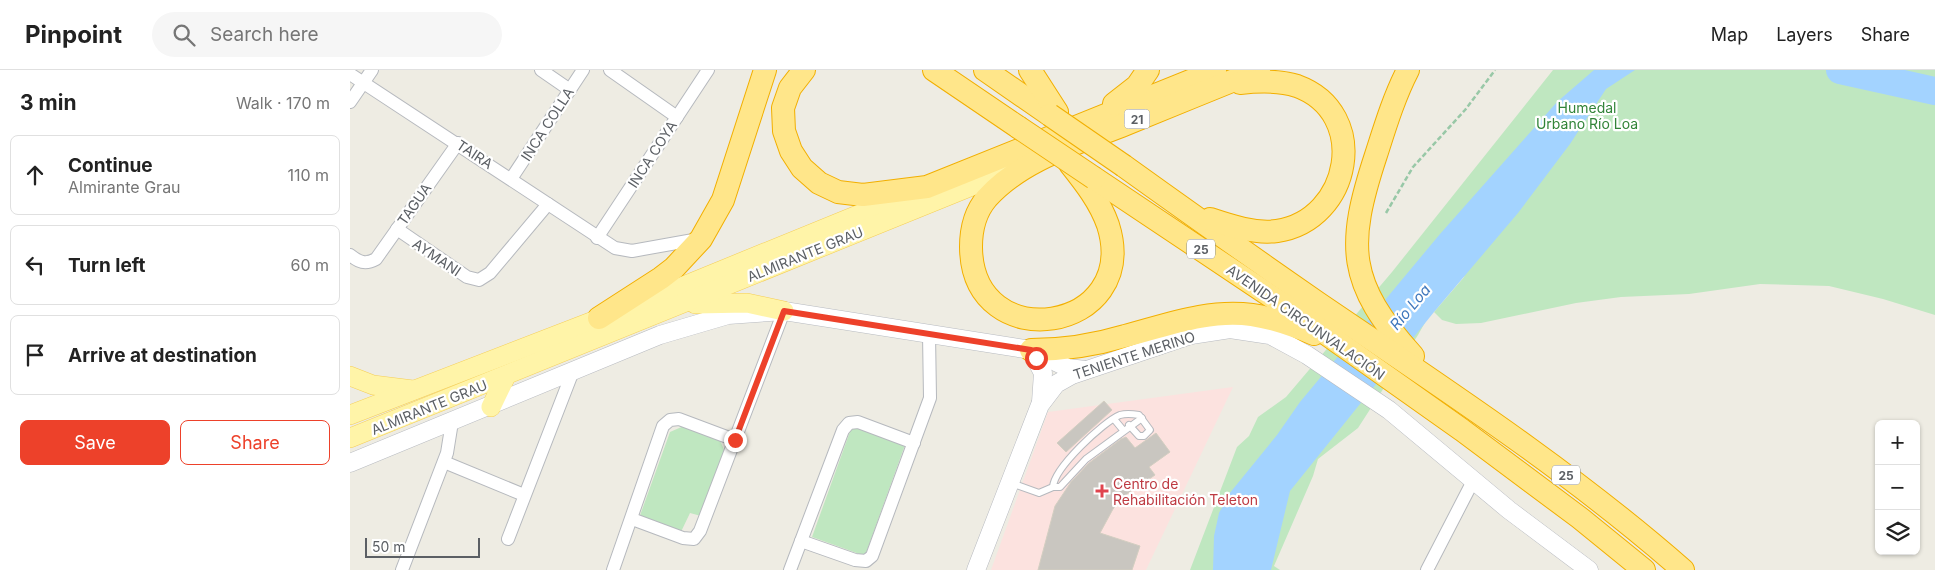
<!DOCTYPE html>
<meta charset="utf-8">
<style>
:root{--surface:#fff;--page:#f6f6f6;--text:#222;--muted:#767676;--line:#e0e0e0;--accent:#ed412a}
body{margin:0;font-family:Inter,sans-serif;background:var(--page);color:var(--text)}
.controls{position:absolute;right:15px;bottom:15px;display:grid;overflow:hidden;border-radius:8px;box-shadow:0 1px 4px #0004}
.controls button{width:45px;height:45px;display:grid;place-items:center;padding:0;border:0;border-bottom:1px solid var(--line);background:var(--surface);color:var(--text);font:25px sans-serif}
.scale{position:absolute;left:15px;bottom:12px;width:115px;box-sizing:border-box;padding-left:5px;border:2px solid #5b5f64;border-top:0;font-size:14px;line-height:18px;white-space:nowrap;color:#5b5f64;-webkit-text-stroke:4px #fff;paint-order:stroke}
.stop{position:absolute;width:15px;height:15px;margin:-11px;border:4px solid #ed412a;border-radius:50%;background:#fff}
.stop.end{background:#ed412a;border-color:#fff;box-shadow:0 1px 5px #0008}
.list{margin:0;padding:0;list-style:none}
h2{display:flex;justify-content:space-between;align-items:center;height:65px;margin:0;padding:0 20px;font-size:21px}
h2 small{font-size:16px;font-weight:400;color:var(--muted)}
.list li{display:grid;grid-template-columns:32px 1fr auto;gap:15px;align-items:center;box-sizing:border-box;height:80px;margin:0 10px 10px;padding:0 10px;border:1px solid var(--line);border-radius:8px}
.list b{display:block;font-size:19px;white-space:nowrap}
.list p{margin:0;font-size:16px;white-space:nowrap;color:var(--muted)}
.list em{font-size:16px;font-style:normal;color:var(--muted)}
.actions{display:flex;gap:10px;padding:15px 20px}
.actions a{flex:1;padding:11px 0;border:1px solid var(--accent);border-radius:8px;text-align:center;font-size:18px;color:var(--accent)}
.actions .main{background:var(--accent);color:#fff}
.icon{flex:none;width:28px;height:28px;fill:none;stroke:currentColor;stroke-width:2;stroke-linecap:round;stroke-linejoin:round}
.map{position:relative;flex:none;width:1585px;height:500px;overflow:hidden}
header{display:flex;align-items:center;gap:30px;box-sizing:border-box;height:70px;padding:0 25px;background:var(--surface);border-bottom:1px solid var(--line)}
header strong{font-size:24px}
nav{display:flex;gap:28px;margin-inline-start:auto;font-size:18px}
.search{width:350px;height:45px;background:var(--page);display:flex;align-items:center;gap:12px;box-sizing:border-box;padding:0 18px;border-radius:28px;color:var(--muted);font-size:19px}
main{display:flex}
aside{flex:1;background:var(--surface)}
.map>svg:first-child{display:block}
.medical{fill:#fce2df}
.green{fill:#bfe7c0}
.water{fill:#a3d3ff}
.lines{fill:none;stroke-linecap:round;stroke-linejoin:round}
.river{stroke:#a3d3ff;stroke-width:28}
.building{fill:#c9c6c0;stroke:#d3cec1}
.lane-casing{stroke:#b6b9be;stroke-width:8}
.street-casing{stroke:#b6b9be;stroke-width:14}
.secondary-casing{stroke:#b7bac0;stroke-width:19}
.primary-casing{stroke:#f5ce56;stroke-width:20}
.highway-casing{stroke:#f2af00;stroke-width:24}
.path{stroke:#98c8a7;stroke-width:2.5;stroke-dasharray:5 2.5;stroke-linecap:butt}
.lane{stroke:#fff;stroke-width:6}
.street{stroke:#fff;stroke-width:12}
.secondary{stroke:#fff;stroke-width:18}
.primary{stroke:#fff4a8;stroke-width:19}
.highway{stroke:#ffe68a;stroke-width:22}
.highway-bridge-casing{stroke:#f2af00;stroke-width:24;stroke-linecap:butt}
.highway-bridge{stroke:#ffe68a;stroke-width:22}
.route{stroke:#ed412a;stroke-width:6}
.health-dot{fill:#e0444e;stroke:#fff;stroke-width:2}
.labels{text-anchor:middle;dominant-baseline:central;stroke-width:4.5;stroke-linejoin:round;paint-order:stroke}
.shield{fill:#fff;stroke:#8c8f92;stroke-width:1}
.shield-label{font-size:12px;font-weight:bold;fill:#5b5f64}
.park-label{font-size:14px;fill:#328439;stroke:#fff}
.street-label{font-size:14px;fill:#5b5f64;stroke:#fff}
.health-label{font-size:14px;fill:#be3a42;stroke:#fff;text-anchor:start}
.water-label{font-size:15px;font-style:italic;fill:#4078bd;stroke:#fff}
</style>
<header>
<strong>Pinpoint</strong>
<div class="search"><svg class="icon" aria-label="search" viewBox="0 0 24 24"><circle cx="10" cy="10" r="6"/><path d="M15 15l6 6"/></svg>Search here</div>
<nav><a>Map</a><a>Layers</a><a>Share</a></nav>
</header>
<main>
<aside>
<h2>3 min<small>Walk · 170 m</small></h2>
<ul class="list">
<li><svg class="icon" aria-label="ahead" viewBox="0 0 24 24"><path d="M12 20V5M6 11l6-6 6 6"/></svg><div><b>Continue</b><p>Almirante Grau</p></div><em>110 m</em></li>
<li><svg class="icon" aria-label="left" viewBox="0 0 24 24"><path d="M17 20v-9H6M10 6l-5 5 5 5"/></svg><div><b>Turn left</b></div><em>60 m</em></li>
<li><svg class="icon" aria-label="arrive" viewBox="0 0 24 24"><path d="M6 21V4h12l-3 4 3 4H6"/></svg><div><b>Arrive at destination</b></div></li>
</ul>
<div class="actions"><a class="main">Save</a><a>Share</a></div>
</aside>
<div class="map">
<svg width="1585" height="500" viewBox="0 0 1585 500">
<rect width="100%" height="100%" fill="#eeece3"/>
<polygon class="medical" points="883,317 796,500 641,500 698,342"/>
<g class="green">
<polygon points="1203,0 1585,0 1585,245 1533,229 1479,216 1410,214 1339,224 1271,227 1226,233 1131,253 1106,254 1092,250 1084,242 1115,206 1091,224 1068,265 1008,358 968,389 963,406 924,496 930,500 840,500 887,377 899,366 908,347 936,327 1042,202"/>
<polygon points="336,355 369,368 375,382 351,446 340,443 329,466 288,451 320,362"/>
<polygon points="502,356 555,375 515,486 462,467"/>
</g>
<polygon class="water" points="1244,0 1285,0 1256,19 1220,74 1168,143 1084,242 940,421 921,500 863,500 864,466 869,443 879,424 927,365 950,332 1090,164 1207,32"/>
<g class="lines">
<polyline class="river" points="1490,0 1585,21"/>
</g>
<g class="building">
<polygon points="754,331 762,340 716,382 707,373"/>
<polygon points="806,363 820,382 799,397 805,405 777,424 763,439 750,463 790,476 782,500 688,500 705,436 721,412 739,393 771,369 776,367 785,378"/>
</g>
<g class="lines">
<g class="lane-casing">
<g id="lane">
<polyline points="764,349 773,360"/>
<polyline points="661,413 689,423 703,417 710,417 736,389 792,348"/>
<path d="M703,417C704,398 753,352 770,345C777,343 783,344 789,345L800,360L794,366H789L779,355"/>
</g>
</g>
<g class="street-casing">
<g id="street">
<polyline points="191,0 220,20"/>
<polyline points="260,0 327,47"/>
<polyline points="0,4 265,178 282,181 349,169"/>
<polyline points="0,32 22,0"/>
<polyline points="161,109 233,0"/>
<polyline points="47,159 117,207 129,210 140,203 198,134"/>
<polyline points="247,168 358,0"/>
<path d="M0,185C9,192 15,195 26,189L108,73"/>
<polyline points="94,392 174,425"/>
<polyline points="282,449 333,468 344,469 350,461 434,241"/>
<polyline points="158,469 223,301"/>
<polyline points="451,471 505,490 516,491 522,486 580,328 579,264"/>
<polyline points="52,500 97,383 102,352"/>
<polyline points="263,500 313,356 320,350 329,349 385,370"/>
<polyline points="440,500 493,360 499,353 508,352 564,373"/>
<polyline points="1077,500 1123,411"/>
</g>
</g>
<g class="secondary-casing">
<g id="secondary">
<polyline points="681,280 693,303 691,332"/>
<polyline points="0,393 310,265 378,245 434,241 681,280 718,298 735,300"/>
<polyline points="626,500 690,335 706,314 722,305 841,265 880,259 920,265 957,285 1039,340 1159,440 1239,500"/>
</g>
</g>
<g class="primary-casing">
<g id="primary">
<polyline points="345,234 397,233 434,241"/>
<polyline points="0,306 23,315 63,320"/>
<polyline points="141,337 156,306"/>
<polyline points="0,345 326,219 559,124"/>
<polyline points="0,368 664,99"/>
</g>
</g>
<g class="highway-casing">
<g id="highway">
<polyline points="454,0 440,18 433,38 434,61 441,81 452,98 469,113 488,122 513,125 577,117 865,1"/>
<polyline points="584,0 668,57"/>
<polyline points="635,0 700,45"/>
<polyline points="680,0 707,42"/>
<path d="M1058,0C1044,27 1035,57 1026,85C996,176 997,213 1063,286"/>
<polyline points="764,34 787,16 798,0"/>
<path d="M720,94C735,113 750,132 758,155C792,263 622,289 621,177C621,159 625,142 637,128C672,89 729,73 776,54C820,36 865,18 909,0"/>
<path d="M774,96C838,142 903,188 968,233C1093,318 1219,400 1333,500"/>
<polyline points="744,108 958,251 1112,360 1230,448 1294,500"/>
<path d="M860,149C881,156 905,164 927,161C1001,150 1021,43 947,16C929,10 909,11 890,13"/>
<polyline points="249,248 311,208 324,198 351,169 373,130 415,0"/>
<path d="M681,280C713,280 745,275 775,266C817,255 859,239 902,245C923,248 945,256 964,264"/>
</g>
</g>
<polyline class="path" points="1036,143 1063,97 1115,40 1145,0"/>
<use href="#lane" class="lane"/>
<use href="#street" class="street"/>
<use href="#secondary" class="secondary"/>
<use href="#primary" class="primary"/>
<use href="#highway" class="highway"/>
<g class="highway-bridge-casing">
<g id="highway-bridge">
<polyline points="700,45 774,96"/>
<polyline points="668,57 744,108"/>
</g>
</g>
<use href="#highway-bridge" class="highway-bridge"/>
</g>
<g class="lines">
<polyline class="route" points="385,370 434,241 681,280 686,288"/>
</g>
<path class="health-dot" d="M749.5 413.5h5v5h5v5h-5v5h-5v-5h-5v-5h5z"/>
<g class="labels">
<g class="shield">
<rect x="774.5" y="39.5" width="25" height="19" rx="4"/>
<rect x="837" y="169.5" width="28" height="19" rx="4"/>
<rect x="1202" y="395.5" width="28" height="19" rx="4"/>
</g>
<g class="shield-label">
<text x="787" y="49">21</text>
<text x="851" y="179">25</text>
<text x="1216" y="405">25</text>
</g>
<g class="park-label">
<text x="1237" y="37">Humedal<tspan x="1237" dy="16">Urbano Río Loa</tspan></text>
</g>
<g class="street-label">
<text transform="translate(197 54) rotate(-57)">INCA COLLA</text>
<text transform="translate(125 84) rotate(34)">TAIRA</text>
<text transform="translate(302 84) rotate(-57)">INCA COYA</text>
<text transform="translate(64 134) rotate(-55)">TAGUA</text>
<text transform="translate(455 184) rotate(-22)">ALMIRANTE GRAU</text>
<text transform="translate(87 187) rotate(34)">AYMANI</text>
<text transform="translate(956 252) rotate(35)">AVENIDA CIRCUNVALACIÓN</text>
<text transform="translate(784 285) rotate(-18)">TENIENTE MERINO</text>
<text transform="translate(79 337) rotate(-22)">ALMIRANTE GRAU</text>
</g>
<g class="health-label">
<text x="763" y="413">Centro de<tspan x="763" dy="16">Rehabilitación Teleton</tspan></text>
</g>
<g class="water-label">
<text transform="translate(1060 237) rotate(-50)">Río Loa</text>
</g>
</g>
</svg>
<div class="controls">
<button>+</button>
<button>−</button>
<button><svg class="icon" aria-label="layers" viewBox="0 0 24 24"><path d="M12 4l9 5-9 5-9-5zM3 14l9 5 9-5"/></svg></button>
</div>
<div class="scale">50 m</div>
<div class="stop" style="left:686px;top:288px"></div>
<div class="stop end" style="left:385px;top:370px"></div>
</div>
</main>
